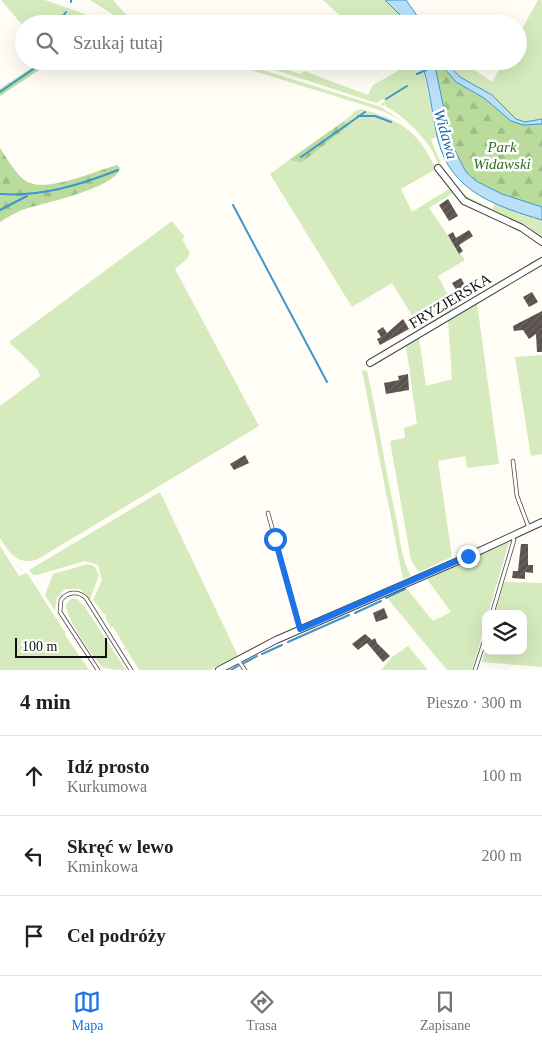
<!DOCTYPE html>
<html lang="pl">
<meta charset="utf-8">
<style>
:root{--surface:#fff;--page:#f6f6f6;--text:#202124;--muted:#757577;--line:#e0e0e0;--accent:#1a73e8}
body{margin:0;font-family:Georgia,serif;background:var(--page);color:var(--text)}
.controls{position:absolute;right:15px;bottom:15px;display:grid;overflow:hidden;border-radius:10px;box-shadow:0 5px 20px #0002}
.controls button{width:45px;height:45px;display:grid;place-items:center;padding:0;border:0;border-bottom:1px solid var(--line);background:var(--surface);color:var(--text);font:25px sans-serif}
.scale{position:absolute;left:15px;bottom:12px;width:92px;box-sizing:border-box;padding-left:5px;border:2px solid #111;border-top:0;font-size:14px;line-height:18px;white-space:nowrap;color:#111;-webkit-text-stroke:4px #fff;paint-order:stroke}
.stop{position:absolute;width:15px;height:15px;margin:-11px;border:4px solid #1a73e8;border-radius:50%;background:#fff}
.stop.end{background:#1a73e8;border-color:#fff;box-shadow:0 1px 5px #0008}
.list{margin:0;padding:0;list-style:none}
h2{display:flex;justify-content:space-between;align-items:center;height:65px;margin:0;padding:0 20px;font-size:21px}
h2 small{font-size:16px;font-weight:400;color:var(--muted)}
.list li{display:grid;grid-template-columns:32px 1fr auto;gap:15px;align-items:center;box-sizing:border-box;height:80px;padding:0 20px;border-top:1px solid var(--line)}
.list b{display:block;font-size:19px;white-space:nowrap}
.list p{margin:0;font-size:16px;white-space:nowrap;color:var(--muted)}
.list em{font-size:16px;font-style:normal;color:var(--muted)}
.icon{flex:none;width:28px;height:28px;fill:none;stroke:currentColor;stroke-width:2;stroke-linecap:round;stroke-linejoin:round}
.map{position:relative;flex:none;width:542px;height:670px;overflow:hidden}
.search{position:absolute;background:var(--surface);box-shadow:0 5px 20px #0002;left:15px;right:15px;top:15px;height:55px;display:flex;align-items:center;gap:12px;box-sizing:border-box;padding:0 18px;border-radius:28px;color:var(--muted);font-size:19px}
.sheet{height:305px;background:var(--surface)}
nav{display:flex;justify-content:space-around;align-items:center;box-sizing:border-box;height:70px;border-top:1px solid var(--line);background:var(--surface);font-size:14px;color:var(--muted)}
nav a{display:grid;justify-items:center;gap:2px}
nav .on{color:var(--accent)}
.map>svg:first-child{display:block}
.grass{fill:#d5ebbd}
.forest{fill:url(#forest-firs)}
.water{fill:#b9e0f7;stroke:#3f96cf}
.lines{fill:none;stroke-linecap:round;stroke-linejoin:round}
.stream{stroke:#3f96cf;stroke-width:2}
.building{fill:url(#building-hatch)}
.service-casing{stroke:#444;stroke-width:4.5}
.minor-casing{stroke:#444;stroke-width:8}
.service{stroke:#fff;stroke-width:3}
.minor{stroke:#fff;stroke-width:6}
.route{stroke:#1a73e8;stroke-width:6}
.labels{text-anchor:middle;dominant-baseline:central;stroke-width:5;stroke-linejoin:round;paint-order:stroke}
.park-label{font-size:15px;font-style:italic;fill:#2f6b1f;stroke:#fff}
.street-label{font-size:15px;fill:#111;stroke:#fff}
.water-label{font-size:16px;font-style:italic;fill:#1768a6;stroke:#fff}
</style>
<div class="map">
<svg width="542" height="670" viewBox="0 0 542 670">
<defs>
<pattern id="forest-firs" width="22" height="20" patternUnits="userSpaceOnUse" patternTransform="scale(1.25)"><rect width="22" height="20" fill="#b9dc9c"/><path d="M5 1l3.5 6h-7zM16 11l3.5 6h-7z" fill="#9ebc85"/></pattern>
<pattern id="building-hatch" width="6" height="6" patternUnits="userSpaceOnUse" patternTransform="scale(1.25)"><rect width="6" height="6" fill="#5a524d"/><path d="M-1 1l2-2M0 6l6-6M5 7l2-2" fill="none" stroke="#6d6662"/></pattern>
</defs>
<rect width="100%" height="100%" fill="#fffdf5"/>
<g class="grass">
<polygon points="1,0 45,0 113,24 90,24 65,17 61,22 53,20 51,24 24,24 24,27"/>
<polygon points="90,0 113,0 127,16 147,24 128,24"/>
<polygon points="323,0 385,0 402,17 405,24 349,24"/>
<polygon points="538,0 542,0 542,119 525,122 516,119 492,95 460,77 445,61 462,61 492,82 504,61 518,61 518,36"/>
<polygon points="222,61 234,61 381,107 403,122 385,112 367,106"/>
<path d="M248,61H262L300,74L304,71L368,95L373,85L398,71L390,61H421L438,137L431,139L445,174C437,166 436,155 429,146C418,130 402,115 385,106L386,103L383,106L380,104L385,102L383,99L376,103Z"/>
<path d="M361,109C398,119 417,130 434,165V170L401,189L412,212L449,189L453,193L429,208L465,260L438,276L455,309L421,330L392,283L352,307L270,174L289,160L301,163L348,127L344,121L357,110Z"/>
<polygon points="455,187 467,196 492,209 495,204 498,204 542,220 542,239 528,226 466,199"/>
<path d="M172,221L185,237L182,239L190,253L187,259L175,269L259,426L38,559C18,566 10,554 0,538V406L40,376L38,370L9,342Z"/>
<polygon points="477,303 499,464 467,468 465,456 438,461 452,557 419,572 411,560 390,441 405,438 404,428 417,424 406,346 419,338 426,386 452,379 448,320"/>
<polygon points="542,355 542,454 531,456 515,357"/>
<path d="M362,370L367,371C378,419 385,469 396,517C400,537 401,559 411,576L403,579Z"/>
<polygon points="160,492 238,656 210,670 139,670 113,627 111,628 105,617 106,616 93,600 102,580 98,565 85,561 37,575 33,575 29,570"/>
<polygon points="509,542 488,614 486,614 486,622 472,670 447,670 388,599 407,589 433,621 451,612 427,579"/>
<polygon points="0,546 19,576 27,573 66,634 65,635 89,670 0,670"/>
<polygon points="87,564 94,566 99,575 90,600 80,589 65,589 57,597 55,611 45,595 53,574"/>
<polygon points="504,582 542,583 542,667 482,662 486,647 486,651 523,651 523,614 495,614"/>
<path d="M71,599H77L85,607L126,670C118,670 110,670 103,667C94,661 64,614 66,604Z"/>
<polygon points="408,646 428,670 381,670 392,657"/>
</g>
<g class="forest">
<polygon points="434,61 438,61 456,82 484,98 511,121 523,125 542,124 542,207 502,194 476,181 466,172 451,143"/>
<polygon points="39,63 42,68 0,96 0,89"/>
<polygon points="344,121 349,126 301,163 289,160"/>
<path d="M0,148C7,158 18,179 30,183C50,191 96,171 117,165L120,168C117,187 46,203 28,208C18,211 9,216 0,222Z"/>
</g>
<g class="water">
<polygon points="385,0 406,0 423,24 405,24 402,17"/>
<path d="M421,61H434L451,143L466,172L476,181L502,194L542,207V220C496,206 451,192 438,140C432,114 430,87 421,61Z"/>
<polygon points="438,61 445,61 460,77 492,95 516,119 525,122 542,119 542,124 523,125 511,121 484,98 456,82"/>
</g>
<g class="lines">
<g class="stream">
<polyline points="71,2 71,0"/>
<polyline points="57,24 66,12"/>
<polyline points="417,74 426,70"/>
<polyline points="0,92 42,63"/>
<polyline points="386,99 407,86"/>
<polyline points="358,116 375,116 391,122"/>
<polyline points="301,157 365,112"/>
<path d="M0,194C41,197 80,185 118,170"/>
<polyline points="233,205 327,382"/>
<polyline points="0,210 27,196"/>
<polyline points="386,598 405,589"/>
<polyline points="355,613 381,601"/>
<polyline points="288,642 349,615"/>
<polyline points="262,654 282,645"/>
<polyline points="244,663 257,656"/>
<polyline points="231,670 238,666"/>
</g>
</g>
<g class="building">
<polygon points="448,199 458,216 449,221 439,205"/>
<polygon points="469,230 473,236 459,245 463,251 459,254 448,235 453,232 456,238"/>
<polygon points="461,278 469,293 461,298 452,283"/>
<polygon points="532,292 538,302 529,307 523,297"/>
<polygon points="542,311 542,352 537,352 536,334 529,339 523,330 514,331 513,326"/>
<polygon points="403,319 409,329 380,345 377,339 381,337 377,331 383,327 387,333"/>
<polygon points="408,374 409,390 386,394 384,383 399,380 398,376"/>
<polygon points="245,455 249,463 234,470 230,464"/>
<polygon points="521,544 528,544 528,565 533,565 533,573 525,572 525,579 512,578 513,571 518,571"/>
<polygon points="384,608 388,618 376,622 373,613"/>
<polygon points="365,634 372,640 375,638 377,643 390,656 383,662 367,643 358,650 352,644"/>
</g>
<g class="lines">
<g class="service-casing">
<g id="service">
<polyline points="513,461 517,496 529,528"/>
<polyline points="268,513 300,628"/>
<polyline points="492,614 514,540 512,537"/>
<polyline points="238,660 245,670"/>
<path d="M98,670L60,612L61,600C67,592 78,590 86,598L131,670"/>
<polyline points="475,670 486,636"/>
</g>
</g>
<g class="minor-casing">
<g id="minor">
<polyline points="438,168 464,201 522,228 542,242"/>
<polyline points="370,363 542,261"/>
<polyline points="219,670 276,640 458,561 542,522"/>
</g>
</g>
<use href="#service" class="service"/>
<use href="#minor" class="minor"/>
</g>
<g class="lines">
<polyline class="route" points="275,539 300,629 468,556"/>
</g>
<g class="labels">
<g class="park-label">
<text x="502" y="147">Park<tspan x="502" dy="17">Widawski</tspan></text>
</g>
<g class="street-label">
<text transform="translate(450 301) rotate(-31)">FRYZJERSKA</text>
</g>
<g class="water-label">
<text transform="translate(446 134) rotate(74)">Widawa</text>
</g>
</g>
</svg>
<div class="controls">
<button><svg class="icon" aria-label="layers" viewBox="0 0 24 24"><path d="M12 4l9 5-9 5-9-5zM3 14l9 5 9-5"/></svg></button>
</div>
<div class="scale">100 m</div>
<div class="stop" style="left:275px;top:539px"></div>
<div class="stop end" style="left:468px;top:556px"></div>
<div class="search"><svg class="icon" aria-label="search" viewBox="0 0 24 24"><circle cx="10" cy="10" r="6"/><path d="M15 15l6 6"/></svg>Szukaj tutaj</div>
</div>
<section class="sheet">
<h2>4 min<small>Pieszo · 300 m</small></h2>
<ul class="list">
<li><svg class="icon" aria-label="ahead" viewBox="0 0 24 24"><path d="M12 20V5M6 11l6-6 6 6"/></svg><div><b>Idź prosto</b><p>Kurkumowa</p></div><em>100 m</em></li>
<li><svg class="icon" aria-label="left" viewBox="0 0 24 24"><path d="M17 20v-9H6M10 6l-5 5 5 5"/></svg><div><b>Skręć w lewo</b><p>Kminkowa</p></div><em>200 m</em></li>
<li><svg class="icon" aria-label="arrive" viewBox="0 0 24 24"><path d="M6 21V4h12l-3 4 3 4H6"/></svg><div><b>Cel podróży</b></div></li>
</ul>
</section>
<nav>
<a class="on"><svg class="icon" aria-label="map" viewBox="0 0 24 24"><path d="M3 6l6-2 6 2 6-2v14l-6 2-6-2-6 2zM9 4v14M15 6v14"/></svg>Mapa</a>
<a><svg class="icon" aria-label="directions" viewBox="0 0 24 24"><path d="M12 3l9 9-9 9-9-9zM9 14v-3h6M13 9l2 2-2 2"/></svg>Trasa</a>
<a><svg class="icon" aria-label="saved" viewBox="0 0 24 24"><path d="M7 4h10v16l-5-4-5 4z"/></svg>Zapisane</a>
</nav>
